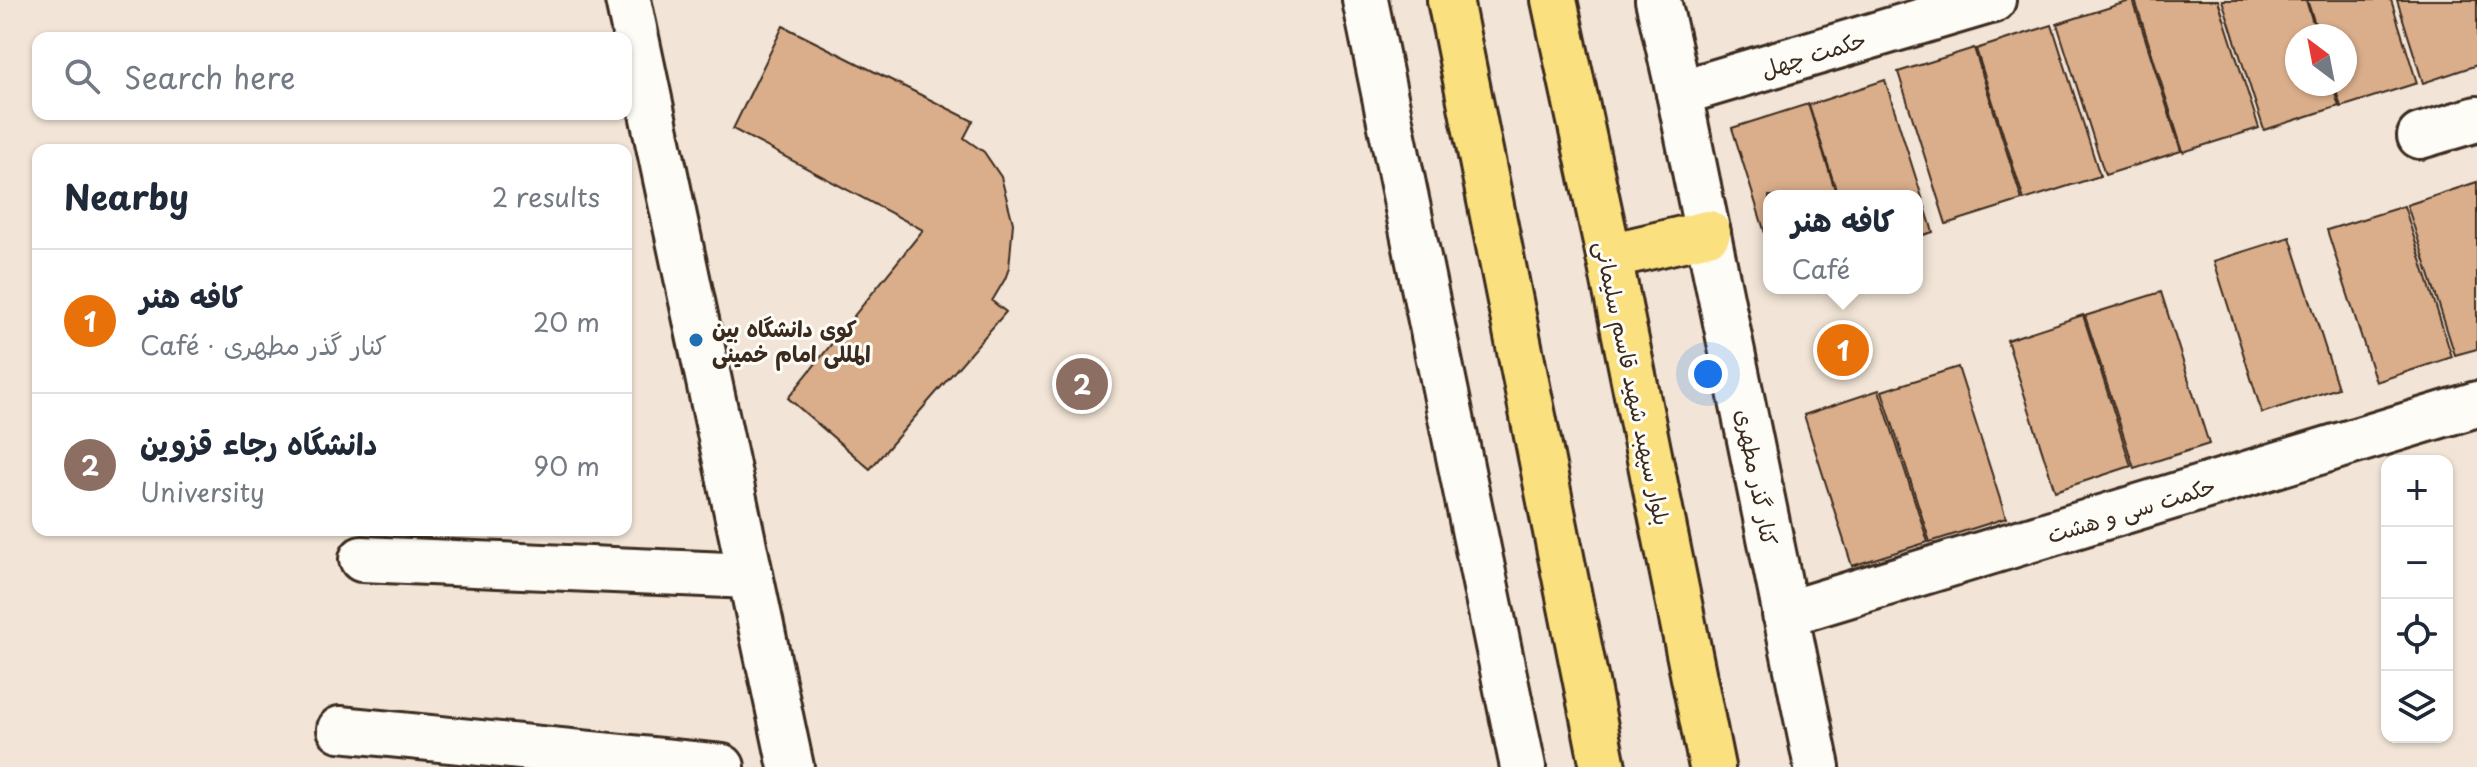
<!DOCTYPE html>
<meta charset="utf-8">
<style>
:root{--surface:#fff;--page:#f6f6f7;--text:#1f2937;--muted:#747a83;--line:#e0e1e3;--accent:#111827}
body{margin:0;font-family:"Playpen Sans","Playpen Sans Arabic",sans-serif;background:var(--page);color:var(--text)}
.controls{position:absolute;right:24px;bottom:24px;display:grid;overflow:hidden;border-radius:16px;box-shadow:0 2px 6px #0004}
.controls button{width:72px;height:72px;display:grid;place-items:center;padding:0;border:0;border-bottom:2px solid var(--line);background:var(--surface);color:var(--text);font:40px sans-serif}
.compass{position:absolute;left:2285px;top:24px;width:72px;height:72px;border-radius:50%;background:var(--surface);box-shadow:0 2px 6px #0004;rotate:328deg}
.you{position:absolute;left:1708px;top:374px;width:28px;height:28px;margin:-20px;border:6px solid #fff;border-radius:50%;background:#1a73e8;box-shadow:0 0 0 12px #1a73e833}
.badge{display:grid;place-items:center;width:52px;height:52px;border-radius:50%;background:var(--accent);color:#fff;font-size:26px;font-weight:700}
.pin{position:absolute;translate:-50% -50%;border:4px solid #fff;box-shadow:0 2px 8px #0006}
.popup{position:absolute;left:1763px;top:190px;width:160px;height:104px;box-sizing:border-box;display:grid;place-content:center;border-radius:16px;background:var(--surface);filter:drop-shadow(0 2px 6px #0005);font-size:26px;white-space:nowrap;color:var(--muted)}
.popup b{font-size:30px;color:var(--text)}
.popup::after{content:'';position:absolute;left:50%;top:100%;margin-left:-16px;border:16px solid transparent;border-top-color:var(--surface)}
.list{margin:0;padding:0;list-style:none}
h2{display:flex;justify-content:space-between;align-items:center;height:104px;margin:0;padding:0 32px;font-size:34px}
h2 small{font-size:26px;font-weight:400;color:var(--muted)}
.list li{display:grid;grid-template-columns:52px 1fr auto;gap:24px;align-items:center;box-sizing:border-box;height:144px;padding:0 32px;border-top:2px solid var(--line)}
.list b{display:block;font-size:30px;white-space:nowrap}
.list p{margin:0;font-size:26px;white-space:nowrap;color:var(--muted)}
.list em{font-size:26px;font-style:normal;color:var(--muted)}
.icon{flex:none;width:44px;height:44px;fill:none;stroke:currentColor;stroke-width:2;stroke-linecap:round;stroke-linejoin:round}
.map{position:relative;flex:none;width:2477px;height:767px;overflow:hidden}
.search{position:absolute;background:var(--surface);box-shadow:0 2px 6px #0004;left:32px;top:32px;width:600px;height:88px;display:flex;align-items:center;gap:20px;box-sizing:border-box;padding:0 28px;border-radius:16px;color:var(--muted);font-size:30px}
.panel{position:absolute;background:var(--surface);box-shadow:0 2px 6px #0004;left:32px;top:144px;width:600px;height:392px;border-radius:16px}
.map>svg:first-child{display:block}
.building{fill:#daae8b;stroke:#3b2a1e;stroke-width:2}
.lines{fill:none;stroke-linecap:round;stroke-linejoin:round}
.minor-casing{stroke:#3b2a1e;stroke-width:50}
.major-casing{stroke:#3b2a1e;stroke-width:50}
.minor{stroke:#fdfcf7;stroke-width:44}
.major{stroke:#fbe080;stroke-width:44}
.poi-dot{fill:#1f6fb2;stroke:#fdfcf7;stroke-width:3}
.labels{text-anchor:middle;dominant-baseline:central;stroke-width:6;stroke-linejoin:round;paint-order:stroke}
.street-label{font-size:22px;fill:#3b2a1e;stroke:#fdfcf7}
.poi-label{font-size:22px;font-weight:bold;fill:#3b2a1e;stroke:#fdfcf7;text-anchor:start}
</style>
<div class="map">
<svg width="2477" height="767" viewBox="0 0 2477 767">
<rect width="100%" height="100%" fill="#f2e5d7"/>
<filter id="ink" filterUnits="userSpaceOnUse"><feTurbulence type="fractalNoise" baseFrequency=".0125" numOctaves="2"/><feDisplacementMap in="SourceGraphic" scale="16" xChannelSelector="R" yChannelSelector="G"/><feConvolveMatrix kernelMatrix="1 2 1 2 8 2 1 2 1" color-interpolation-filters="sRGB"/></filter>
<g filter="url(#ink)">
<g class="building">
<polygon points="2133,0 2181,151 2105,175 2057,24"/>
<polygon points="2135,0 2218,0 2259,128 2183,152"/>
<polygon points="2222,0 2306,0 2317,36 2297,36 2297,84 2332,84 2339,106 2264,130"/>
<polygon points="2307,0 2391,0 2417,83 2341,107 2334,84 2345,84 2345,36 2319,36"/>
<polygon points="2397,0 2477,0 2477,65 2423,83"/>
<polygon points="2052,25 2100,176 2024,200 1976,49"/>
<polygon points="783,26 973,121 964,138 984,152 1001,177 1013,223 1009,268 1005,279 992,301 1006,312 870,469 788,398 923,230 733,129"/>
<polygon points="1974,48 2022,200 1946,224 1898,72"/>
<polygon points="1885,80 1933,232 1917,237 1917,196 1838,196 1809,105"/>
<polygon points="1808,104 1837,196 1769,196 1769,246 1732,128"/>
<polygon points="2477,182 2477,349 2455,355 2407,205"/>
<polygon points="2404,206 2452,357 2376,382 2327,230"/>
<polygon points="2290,237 2338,388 2262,413 2214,261"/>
<polygon points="2161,292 2209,444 2134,468 2085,316"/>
<polygon points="2083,315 2131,466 2055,491 2007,340"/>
<polygon points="1958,367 2006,518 1930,542 1882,391"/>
<polygon points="1879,390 1928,542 1852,566 1804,415"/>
</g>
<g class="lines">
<g class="minor-casing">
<g id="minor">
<polyline points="628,0 791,767"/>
<polyline points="1365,0 1523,767"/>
<polyline points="1658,0 1679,93 1817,767"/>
<polyline points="1679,93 1993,0"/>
<polyline points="2420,136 2477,119"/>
<polyline points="362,559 750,576"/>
<polyline points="1785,614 2477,404"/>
<polyline points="340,729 722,767"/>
</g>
</g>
<g class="major-casing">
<g id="major">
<polyline points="1450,0 1603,767"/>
<polyline points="1554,0 1609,256 1712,767"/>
<polyline points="1609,256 1708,233"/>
</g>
</g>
<use href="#minor" class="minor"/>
<use href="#major" class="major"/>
</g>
</g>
<circle class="poi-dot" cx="696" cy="340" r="8"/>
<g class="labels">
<g class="street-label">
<text transform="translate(1813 53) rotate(-17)">حکمت چهل</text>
<text transform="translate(1634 383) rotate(78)">بلوار سپهبد شهید قاسم سلیمانی</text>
<text transform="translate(1758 477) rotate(79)">کنار گذر مطهری</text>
<text transform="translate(2131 509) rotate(-17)">حکمت سی و هشت</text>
</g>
<g class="poi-label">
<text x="712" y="327">کوی دانشگاه بین<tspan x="712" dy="25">المللی امام خمینی</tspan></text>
</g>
</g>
</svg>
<div class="controls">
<button>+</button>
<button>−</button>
<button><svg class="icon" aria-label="locate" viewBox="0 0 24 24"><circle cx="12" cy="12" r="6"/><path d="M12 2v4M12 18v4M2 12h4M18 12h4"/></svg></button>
<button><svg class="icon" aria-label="layers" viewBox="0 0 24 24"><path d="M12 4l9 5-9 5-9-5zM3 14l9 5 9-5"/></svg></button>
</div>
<svg class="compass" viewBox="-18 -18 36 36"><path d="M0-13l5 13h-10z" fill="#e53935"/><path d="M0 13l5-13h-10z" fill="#747a83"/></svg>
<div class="you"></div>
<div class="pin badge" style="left:1843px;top:350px;background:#e8710a">1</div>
<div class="popup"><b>کافه هنر</b>Café</div>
<div class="pin badge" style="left:1082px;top:384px;background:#8d6e63">2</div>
<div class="search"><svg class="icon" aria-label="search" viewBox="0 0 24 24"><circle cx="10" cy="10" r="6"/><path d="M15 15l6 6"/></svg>Search here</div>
<section class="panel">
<h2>Nearby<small>2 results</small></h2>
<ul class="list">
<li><span class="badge" style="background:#e8710a">1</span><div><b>کافه هنر</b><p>Café · کنار گذر مطهری</p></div><em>20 m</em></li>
<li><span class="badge" style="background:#8d6e63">2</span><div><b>دانشگاه رجاء قزوین</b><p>University</p></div><em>90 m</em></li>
</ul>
</section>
</div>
